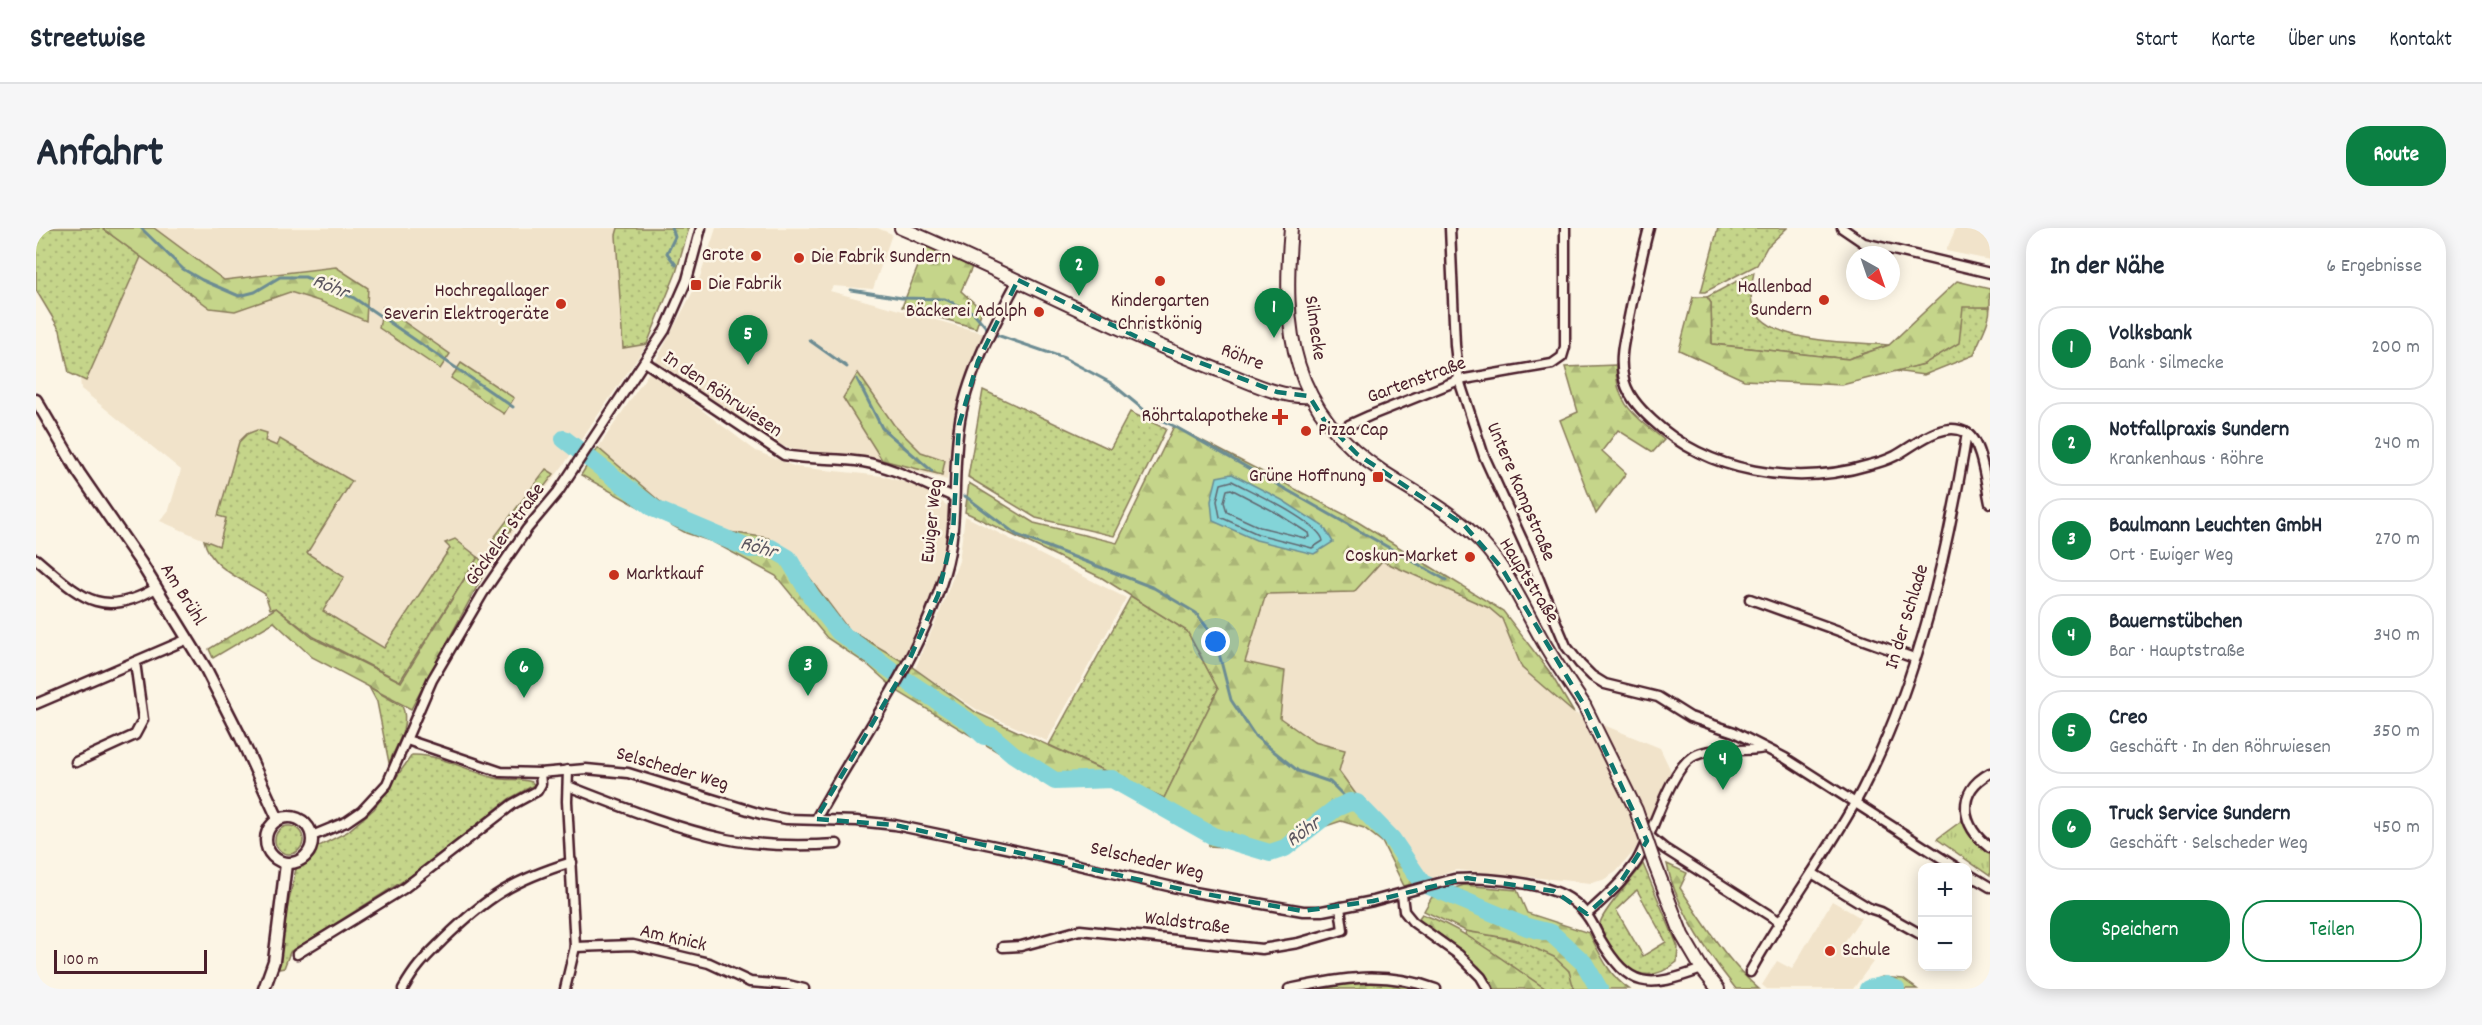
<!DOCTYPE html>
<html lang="de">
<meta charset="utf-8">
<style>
:root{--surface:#fff;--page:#f6f6f7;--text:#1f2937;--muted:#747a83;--line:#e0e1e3;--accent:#0b8043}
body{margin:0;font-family:Dekko,sans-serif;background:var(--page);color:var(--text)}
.controls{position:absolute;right:18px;bottom:18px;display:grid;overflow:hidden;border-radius:12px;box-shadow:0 3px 15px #0003}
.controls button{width:54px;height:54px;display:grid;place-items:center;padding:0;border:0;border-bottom:2px solid var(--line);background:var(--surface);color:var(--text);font:30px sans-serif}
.compass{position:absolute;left:1810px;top:18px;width:54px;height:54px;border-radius:50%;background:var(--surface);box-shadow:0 3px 15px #0003;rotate:140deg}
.scale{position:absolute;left:18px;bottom:15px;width:153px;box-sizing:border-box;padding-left:6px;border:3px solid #4a1f2b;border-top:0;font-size:16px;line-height:21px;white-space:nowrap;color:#4a1f2b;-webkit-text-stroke:4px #fcf5e5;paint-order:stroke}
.you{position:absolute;left:1180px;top:414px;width:21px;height:21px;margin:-15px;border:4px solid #fff;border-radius:50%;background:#1a73e8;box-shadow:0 0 0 9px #1a73e833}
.badge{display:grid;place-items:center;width:39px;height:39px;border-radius:50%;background:var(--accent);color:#fff;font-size:20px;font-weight:700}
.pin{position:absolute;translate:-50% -50px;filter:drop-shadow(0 2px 3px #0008)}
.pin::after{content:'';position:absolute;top:32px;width:21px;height:18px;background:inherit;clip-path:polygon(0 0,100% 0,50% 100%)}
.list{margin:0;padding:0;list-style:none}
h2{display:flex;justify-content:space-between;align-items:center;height:78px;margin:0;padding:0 24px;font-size:26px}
h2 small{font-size:20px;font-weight:400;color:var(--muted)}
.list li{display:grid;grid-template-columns:39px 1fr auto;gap:18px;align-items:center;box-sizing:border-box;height:84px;margin:0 12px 12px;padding:0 12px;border:2px solid var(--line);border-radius:24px}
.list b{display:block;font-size:22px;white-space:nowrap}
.list p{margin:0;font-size:20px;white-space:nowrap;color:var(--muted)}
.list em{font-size:20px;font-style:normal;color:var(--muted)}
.actions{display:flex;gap:12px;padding:18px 24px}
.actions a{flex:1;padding:14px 0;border:2px solid var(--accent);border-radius:24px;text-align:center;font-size:21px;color:var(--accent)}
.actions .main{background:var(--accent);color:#fff}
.map{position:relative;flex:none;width:1954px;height:761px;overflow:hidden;border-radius:24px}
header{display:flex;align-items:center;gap:36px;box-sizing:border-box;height:84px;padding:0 30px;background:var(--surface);border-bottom:2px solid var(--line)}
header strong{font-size:28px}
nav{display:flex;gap:33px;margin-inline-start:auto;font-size:21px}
.intro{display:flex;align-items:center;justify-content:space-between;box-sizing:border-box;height:144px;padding:0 36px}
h1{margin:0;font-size:42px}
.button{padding:15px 27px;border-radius:24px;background:var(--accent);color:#fff;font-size:21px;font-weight:700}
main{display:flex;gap:36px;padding:0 36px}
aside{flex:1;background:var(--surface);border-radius:24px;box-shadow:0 3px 15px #0003}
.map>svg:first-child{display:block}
.built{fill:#f1e3ca}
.grass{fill:url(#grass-dots);stroke:#887a5a;stroke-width:1.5;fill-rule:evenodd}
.forest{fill:url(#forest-firs);stroke:#887a5a;stroke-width:1.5}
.park{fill:url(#park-tufts);stroke:#887a5a;stroke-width:1.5}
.water{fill:#83d4d8;stroke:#6c8c93;stroke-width:1.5}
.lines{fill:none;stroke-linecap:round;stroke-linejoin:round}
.shore{stroke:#616770;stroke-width:1.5}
.stream{stroke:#6c8c93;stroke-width:3}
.river{stroke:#83d4d8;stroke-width:18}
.minor-casing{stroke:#4a1f2b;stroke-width:13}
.tertiary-casing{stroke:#4a1f2b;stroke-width:15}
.secondary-casing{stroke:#4a1f2b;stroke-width:16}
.minor{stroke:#fcf5e5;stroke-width:8}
.tertiary{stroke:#fcf5e5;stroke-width:10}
.secondary{stroke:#fcf5e5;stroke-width:12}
.secondary-bridge-casing{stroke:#4a1f2b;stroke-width:16;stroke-linecap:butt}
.secondary-bridge{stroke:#fcf5e5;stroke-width:12}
.marked{fill:none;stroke:#0f766e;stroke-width:4.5;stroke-dasharray:12 8;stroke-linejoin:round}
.poi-dot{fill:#c8321e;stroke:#fcf5e5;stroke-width:2}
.labels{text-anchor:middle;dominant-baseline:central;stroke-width:5;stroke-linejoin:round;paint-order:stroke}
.poi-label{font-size:20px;fill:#4a1f2b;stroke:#fcf5e5;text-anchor:end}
.street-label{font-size:20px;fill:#4a1f2b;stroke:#fcf5e5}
.water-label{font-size:21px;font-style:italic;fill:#5b555f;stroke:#fcf5e5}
</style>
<header>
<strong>Streetwise</strong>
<nav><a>Start</a><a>Karte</a><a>Über uns</a><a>Kontakt</a></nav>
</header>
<div class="intro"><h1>Anfahrt</h1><a class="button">Route</a></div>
<main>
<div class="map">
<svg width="1954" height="761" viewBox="0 0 1954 761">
<defs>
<pattern id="grass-dots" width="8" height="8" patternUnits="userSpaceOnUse" patternTransform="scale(1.5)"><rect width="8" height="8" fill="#c5d58a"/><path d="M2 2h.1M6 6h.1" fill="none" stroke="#abb677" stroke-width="1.8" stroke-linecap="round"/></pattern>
<pattern id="forest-firs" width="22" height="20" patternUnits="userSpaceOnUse" patternTransform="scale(1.5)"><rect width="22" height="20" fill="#c5d58a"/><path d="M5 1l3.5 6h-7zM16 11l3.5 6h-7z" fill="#abb677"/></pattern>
<pattern id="park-tufts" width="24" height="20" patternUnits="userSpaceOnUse" patternTransform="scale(1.5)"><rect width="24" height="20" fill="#c5d58a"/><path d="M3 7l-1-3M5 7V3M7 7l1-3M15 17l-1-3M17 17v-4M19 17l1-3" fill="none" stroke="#abb677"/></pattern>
</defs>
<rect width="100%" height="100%" fill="#fcf5e5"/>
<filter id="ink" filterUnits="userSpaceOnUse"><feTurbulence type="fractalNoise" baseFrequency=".0167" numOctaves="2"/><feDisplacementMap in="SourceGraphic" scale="12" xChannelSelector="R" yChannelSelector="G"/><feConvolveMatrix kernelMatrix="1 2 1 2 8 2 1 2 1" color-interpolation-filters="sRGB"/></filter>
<g filter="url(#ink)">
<g class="built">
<polygon points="103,0 653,0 640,45 611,116 529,235 454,336 419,312 349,420 287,383 271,325 316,253 244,211 242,218 229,213 231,205 211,206 203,214 183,288 190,290 183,318 124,293 133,282 145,242 45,161 44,150 99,24"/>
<polygon points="680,0 841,0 856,6 837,61 797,58 794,63 947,105 920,188 911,252 829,230 761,222 743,217 620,133 663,52"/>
<polygon points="1920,0 1954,0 1954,32 1910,23"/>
<polygon points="614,143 720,223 760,239 847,248 885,259 916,281 910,331 890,386 867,434 812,401 756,326 732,310 667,300 628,277 562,220"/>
<polygon points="929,288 1090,370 1011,513 943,483 879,441 903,386 923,333"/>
<polygon points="1345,333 1453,380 1466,391 1486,440 1538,485 1624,520 1635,543 1599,622 1580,644 1567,652 1555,655 1420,642 1390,652 1327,576 1303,543 1309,523 1278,514 1244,490 1209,434 1230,366 1318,364"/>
<polygon points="1796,673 1825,690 1809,713 1837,734 1817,761 1731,761 1726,757 1741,733 1756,741"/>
</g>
<g class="grass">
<polygon points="0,0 66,0 105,29 50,153 33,145 24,102 0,62"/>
<polygon points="582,0 653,0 640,45 611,116 587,120 580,7"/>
<polygon points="1682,0 1751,0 1731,19 1721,37 1669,64 1665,64"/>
<path d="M1718,44C1717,51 1714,60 1715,67C1716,119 1819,113 1853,117L1812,131L1676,116L1675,75L1671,69Z"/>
<path d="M1927,78L1954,79C1954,96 1943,110 1938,127L1888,147L1858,143L1888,136Z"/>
<polygon points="947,162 1074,221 1094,184 1130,201 1078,308 1000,290 932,249"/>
<path d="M221,202L231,205L229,213L241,218L244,211L316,253L271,325L308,349L287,383L348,420L414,320L409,315L419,311L442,329L364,453L278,409L240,380L234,381L229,366C206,351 174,340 168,312L183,318L190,290L182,288L203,214L211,206Z"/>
<polygon points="1095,368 1151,403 1182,461 1128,570 1013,517"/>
<path d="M333,459L366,478C375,496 360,518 353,535L341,474Z"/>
<path d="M376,527C405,526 431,543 459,550C471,553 484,550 496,554L498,557L473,571L375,648L254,724L248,740L243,741L250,686L260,641L273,630L281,619L311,604L338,581Z"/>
<circle cx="253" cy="612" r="14"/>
<path d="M1607,636L1642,719L1641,734C1612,758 1587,745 1571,713C1569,708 1564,702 1564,696C1564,686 1599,648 1607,636ZM1601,662L1630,714L1607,728L1580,682Z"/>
<path d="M1430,703C1458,708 1517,716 1533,743C1536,748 1537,756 1538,761H1510L1429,707Z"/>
</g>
<g class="forest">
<polygon points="66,0 118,0 188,52 300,39 332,60 330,93 286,74 254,64 199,83 174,80"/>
<polygon points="890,18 936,39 925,63 946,82 940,100 866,79"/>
<polygon points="1921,53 1954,61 1954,79 1927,79 1923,115 1888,136 1806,157 1708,152 1643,122 1657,69 1671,69 1675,75 1676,116 1812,131 1853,117"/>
<polygon points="347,79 414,126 404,141 343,100"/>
<polygon points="425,135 478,170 468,186 415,150"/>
<path d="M1580,137C1579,177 1600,188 1628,212L1617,224L1582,202L1566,223L1590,245L1560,286L1524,192L1542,184L1529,139Z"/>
<polygon points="822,145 858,197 885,224 909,232 906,247 846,232 807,170"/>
<polygon points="1138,198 1317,291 1467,383 1513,443 1538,485 1486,440 1466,391 1453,380 1346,333 1318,364 1230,366 1209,434 1249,443 1244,490 1278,514 1309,522 1303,543 1327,576 1390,652 1368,658 1346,614 1328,600 1305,593 1278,602 1238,622 1173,618 1172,609 1076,558 1020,559 861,463 832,437 791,410 740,348 677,314 650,305 545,247 562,220 628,277 667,300 732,310 756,326 812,401 876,439 941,485 1128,570 1182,461 1151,403 1066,350 929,284 933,255 998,295 1081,315"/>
<polygon points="510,241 518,246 464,316 457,311"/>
<polygon points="442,329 451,340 375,481 276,429 238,394 177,430 173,421 240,380 277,410 365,454"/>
<path d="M1631,636L1651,645L1644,660C1669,696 1690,733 1723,761H1700C1673,727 1639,679 1631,636Z"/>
<path d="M1428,657L1481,662L1491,685L1553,705C1564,726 1573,748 1593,761H1538L1533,743L1518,729L1481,712L1430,703L1388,683L1397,667Z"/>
<path d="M1386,686C1431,702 1470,735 1510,761H1455L1380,694Z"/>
<polygon points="1846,749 1867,751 1881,761 1824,761 1827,757"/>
<polygon points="1335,751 1388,761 1273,761"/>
</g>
<polygon class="park" points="1928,591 1954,623 1954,648 1901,611"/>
<polygon class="water" points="1196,246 1246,272 1288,299 1297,314 1278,326 1220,312 1177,293 1175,273 1181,249"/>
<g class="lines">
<g class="shore">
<path d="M1196,253C1214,263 1285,295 1287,313L1276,320L1222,306L1184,289L1181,273L1185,256Z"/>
<polygon points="1195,261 1239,284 1272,305 1273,309 1269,310 1224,299 1191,284 1188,274 1191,262"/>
</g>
<g class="stream">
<polyline points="105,0 147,41 166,52 203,68 219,64 244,49 269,49 318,70 477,179"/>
<polyline points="636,0 639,9 631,25 640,37"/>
<polyline points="815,62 866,70 909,71 938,85 955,105 1028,130 1075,155 1114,187 1138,198 1410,352"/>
<polyline points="773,112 811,139"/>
<polyline points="821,151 846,200 896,243"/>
<polyline points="929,268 981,307 1118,360 1160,385 1179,410 1195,472 1219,508 1262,543 1294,554 1314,574"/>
</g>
<g class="river">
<polyline points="528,211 619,281 714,321 735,320 752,330 775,368 803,404 858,444"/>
<polyline points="871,453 932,493 948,508 956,508 977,526 1019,553 1076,551 1177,608 1234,625 1249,620 1300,580 1314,574 1321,575 1356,611 1386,655 1491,699 1515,705 1548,735 1563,761"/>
<polyline points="1832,761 1850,757 1860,761"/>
</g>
<g class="minor-casing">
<g id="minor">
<polyline points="1414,0 1419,117 1423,152 1448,228 1494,329 1519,392 1530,418 1544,436 1556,448 1569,456 1622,469 1654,489 1698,504 1749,530 1921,640"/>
<path d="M1613,0C1605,30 1599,59 1593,89C1589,108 1583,128 1587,147C1590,166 1603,180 1616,192C1672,245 1760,259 1833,237C1842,235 1851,232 1859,228C1878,218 1906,192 1929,204C1946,212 1950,258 1954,275"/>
<polyline points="1806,0 1828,15 1954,45"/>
<path d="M609,134L748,227C774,232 801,230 827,234C858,239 889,257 918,269"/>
<polyline points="1301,207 1313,197 1333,188 1423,152 1516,136 1526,129 1529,119 1529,0"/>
<path d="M0,331C43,367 64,393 120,360"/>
<polyline points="1714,371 1878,430"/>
<polyline points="0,476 152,411"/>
<path d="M371,512L465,544L504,545L550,541L592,545L725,586L750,591L821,593L859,597L974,621L1158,664L1267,683H1286L1337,673L1418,651C1449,649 1514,654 1538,674C1551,684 1557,696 1564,711C1594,761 1611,761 1666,741"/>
<polyline points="40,534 99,507 107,492 99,434"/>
<path d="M1954,545C1919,564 1925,598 1954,620"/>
<path d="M532,558C584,578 635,599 690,611C724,618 767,618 801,616"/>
<path d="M780,591C824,510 883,434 909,344C923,297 916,247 923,199C929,150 959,95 982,52"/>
<polyline points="276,608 310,594 326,583 351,556 396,452 447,365 491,301 522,264 629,102 651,52 665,0"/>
<polyline points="1613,608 1629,621 1744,694"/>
<polyline points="1776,645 1833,680 1845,684 1886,707"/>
<polyline points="1932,646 1954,659"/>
<polyline points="1366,667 1368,683 1377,694 1423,727 1445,749 1452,761"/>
<path d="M1551,686C1570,669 1587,654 1601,633C1616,608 1635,536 1660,527C1681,518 1706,525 1728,520"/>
<polyline points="539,719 597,717 673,735 714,754 752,757 768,761"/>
<polyline points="967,719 985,718 1044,702 1226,721 1262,715 1307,702 1304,679"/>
<polyline points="261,726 367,661 477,576 501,563 505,556 504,545"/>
<path d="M1714,744C1748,682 1793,625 1826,562C1883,451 1911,327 1931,205"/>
<path d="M367,761C380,738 389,730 407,712C451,669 477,652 536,634"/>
<polyline points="529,761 539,719 531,573 532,542"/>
<path d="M1253,761C1306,750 1347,742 1400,761"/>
</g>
</g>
<g class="tertiary-casing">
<g id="tertiary">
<polyline points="0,172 43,245 105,335 170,441 204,508 242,591"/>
<circle cx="253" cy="612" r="23"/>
<polyline points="228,761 238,733 250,636"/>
</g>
</g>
<g class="secondary-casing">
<g id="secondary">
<path d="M865,0C972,45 1074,100 1182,142C1211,152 1242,170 1273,168"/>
<path d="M1255,0C1246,102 1254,183 1347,244C1381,266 1419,285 1446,315C1471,342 1486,376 1504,408C1517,432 1533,454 1548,477"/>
<polyline points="1619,637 1646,707 1666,741 1682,761"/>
</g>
</g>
<use href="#minor" class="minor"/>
<use href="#tertiary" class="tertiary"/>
<use href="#secondary" class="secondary"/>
<g class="secondary-bridge-casing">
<polyline id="secondary-bridge" points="1548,477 1600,582 1619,637"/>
</g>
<use href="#secondary-bridge" class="secondary-bridge"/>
</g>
</g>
<path class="marked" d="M982,52L1118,117L1241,164L1273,168L1288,192L1321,226L1428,297L1465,339L1548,477L1611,613L1582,658L1551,686L1518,663L1431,650L1337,673L1267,683L1158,664L859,597L780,591L871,437L902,367L917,305L923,197L942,133Z"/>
<g class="poi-dot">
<circle cx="720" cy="28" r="6"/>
<circle cx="763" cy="30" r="6"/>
<circle cx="1124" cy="53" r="6"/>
<rect x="654" y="51" width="12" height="12" rx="3"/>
<circle cx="1788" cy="72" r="6"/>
<circle cx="525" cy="76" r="6"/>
<circle cx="1003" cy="84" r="6"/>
<path d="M1241 180h6v6h6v6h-6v6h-6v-6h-6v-6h6z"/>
<circle cx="1270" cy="203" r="6"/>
<rect x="1336" y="243" width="12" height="12" rx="3"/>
<circle cx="1434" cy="329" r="6"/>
<circle cx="578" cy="347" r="6"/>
<circle cx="1794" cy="723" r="6"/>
</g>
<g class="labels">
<g class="poi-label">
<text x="708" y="28">Grote</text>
<text x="775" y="30" text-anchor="start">Die Fabrik Sundern</text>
<text x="672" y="57" text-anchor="start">Die Fabrik</text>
<text x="1776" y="60">Hallenbad<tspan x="1776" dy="23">Sundern</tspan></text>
<text x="513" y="64">Hochregallager<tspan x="513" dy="23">Severin Elektrogeräte</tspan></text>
<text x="1124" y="74" text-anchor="middle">Kindergarten<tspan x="1124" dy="23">Christkönig</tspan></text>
<text x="991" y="84">Bäckerei Adolph</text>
<text x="1232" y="189">Röhrtalapotheke</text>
<text x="1282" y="203" text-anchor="start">Pizza Cap</text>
<text x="1330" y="249">Grüne Hoffnung</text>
<text x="1422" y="329">Coskun-Market</text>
<text x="590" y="347" text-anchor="start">Marktkauf</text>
<text x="1806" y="723" text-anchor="start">Schule</text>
</g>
<g class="street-label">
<text transform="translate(1278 100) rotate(82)">Silmecke</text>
<text transform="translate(1206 130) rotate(21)">Röhre</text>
<text transform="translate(1381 153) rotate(-20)">Gartenstraße</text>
<text transform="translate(686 167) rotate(34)">In den Röhrwiesen</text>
<text transform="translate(1484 264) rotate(67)">Untere Kampstraße</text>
<text transform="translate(897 293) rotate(-84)">Ewiger Weg</text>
<text transform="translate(470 307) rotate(-54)">Göckeler Straße</text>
<text transform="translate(1492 353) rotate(58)">Hauptstraße</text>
<text transform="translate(146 367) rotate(58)">Am Brühl</text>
<text transform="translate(1872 389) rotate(-73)">In der Schlade</text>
<text transform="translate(636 542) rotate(16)">Selscheder Weg</text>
<text transform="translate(1111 634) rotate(13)">Selscheder Weg</text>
<text transform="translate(1151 696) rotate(7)">Waldstraße</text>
<text transform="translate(637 711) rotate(13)">Am Knick</text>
</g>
<g class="water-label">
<text transform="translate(294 60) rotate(23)">Röhr</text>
<text transform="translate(722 321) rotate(16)">Röhr</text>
<text transform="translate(1268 605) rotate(-36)">Röhr</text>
</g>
</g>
</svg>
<div class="controls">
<button>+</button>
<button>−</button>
</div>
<svg class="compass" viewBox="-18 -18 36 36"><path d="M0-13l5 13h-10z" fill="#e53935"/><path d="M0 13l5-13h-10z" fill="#747a83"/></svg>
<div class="scale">100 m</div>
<div class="you"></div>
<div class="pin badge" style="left:1238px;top:110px">1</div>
<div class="pin badge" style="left:1043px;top:68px">2</div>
<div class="pin badge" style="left:772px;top:468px">3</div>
<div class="pin badge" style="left:1687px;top:562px">4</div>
<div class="pin badge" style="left:712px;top:137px">5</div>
<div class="pin badge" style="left:488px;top:470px">6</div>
</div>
<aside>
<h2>In der Nähe<small>6 Ergebnisse</small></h2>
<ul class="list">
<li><span class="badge">1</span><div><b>Volksbank</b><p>Bank · Silmecke</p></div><em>200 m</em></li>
<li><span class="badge">2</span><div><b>Notfallpraxis Sundern</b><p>Krankenhaus · Röhre</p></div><em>240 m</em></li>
<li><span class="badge">3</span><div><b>Baulmann Leuchten GmbH</b><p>Ort · Ewiger Weg</p></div><em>270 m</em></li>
<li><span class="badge">4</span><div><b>Bauernstübchen</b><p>Bar · Hauptstraße</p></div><em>340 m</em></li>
<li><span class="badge">5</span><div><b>Creo</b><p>Geschäft · In den Röhrwiesen</p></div><em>350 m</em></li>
<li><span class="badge">6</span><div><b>Truck Service Sundern</b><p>Geschäft · Selscheder Weg</p></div><em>450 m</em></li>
</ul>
<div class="actions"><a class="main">Speichern</a><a>Teilen</a></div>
</aside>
</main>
